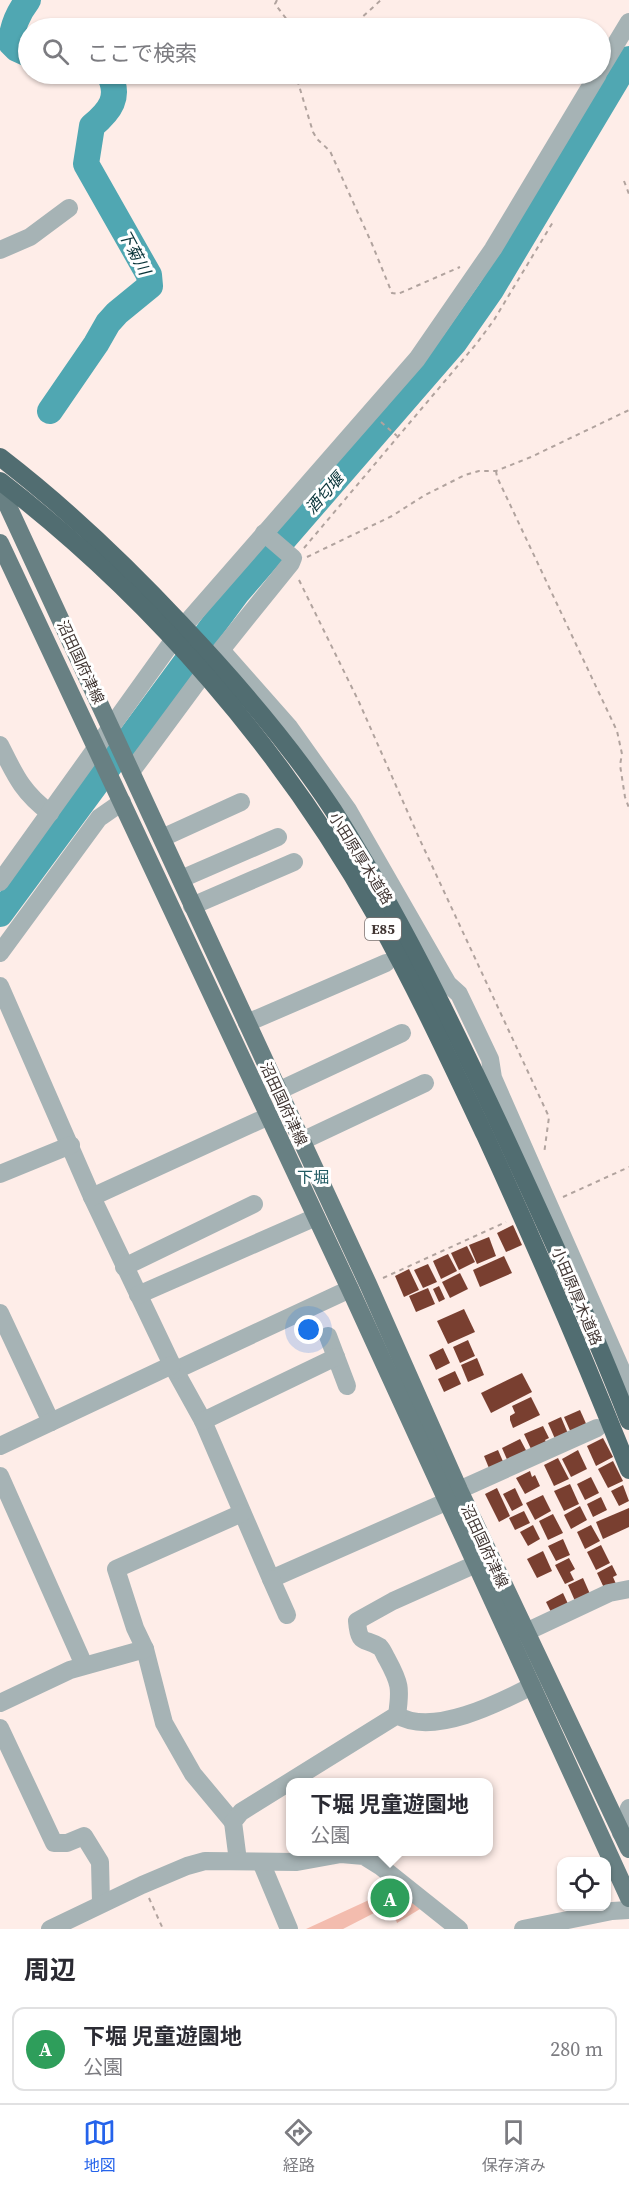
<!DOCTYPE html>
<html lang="ja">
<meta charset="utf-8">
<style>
:root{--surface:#fff;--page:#f7f7f7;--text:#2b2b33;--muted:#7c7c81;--line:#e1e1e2;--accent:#2563eb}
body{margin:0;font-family:"Source Serif 4","Noto Sans JP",serif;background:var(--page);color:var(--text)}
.controls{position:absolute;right:18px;bottom:18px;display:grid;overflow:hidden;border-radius:12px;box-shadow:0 2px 4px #0004}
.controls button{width:54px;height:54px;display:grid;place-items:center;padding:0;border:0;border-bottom:2px solid var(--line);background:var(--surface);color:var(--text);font:30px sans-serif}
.you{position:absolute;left:309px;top:1330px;width:21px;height:21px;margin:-15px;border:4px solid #fff;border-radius:50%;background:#1a73e8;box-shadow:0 0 0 9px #1a73e833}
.badge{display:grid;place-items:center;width:39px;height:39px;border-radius:50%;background:var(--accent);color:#fff;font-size:20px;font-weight:700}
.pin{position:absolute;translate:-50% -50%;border:3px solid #fff;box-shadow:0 2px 6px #0006}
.popup{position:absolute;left:286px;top:1778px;width:207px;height:78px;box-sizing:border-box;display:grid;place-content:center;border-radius:12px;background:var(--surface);filter:drop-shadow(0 2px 4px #0005);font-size:20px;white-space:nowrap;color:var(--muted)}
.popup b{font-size:22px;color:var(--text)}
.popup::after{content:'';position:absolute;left:50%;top:100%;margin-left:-12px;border:12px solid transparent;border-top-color:var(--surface)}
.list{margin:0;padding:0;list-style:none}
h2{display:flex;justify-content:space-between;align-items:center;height:78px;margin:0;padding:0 24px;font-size:26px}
h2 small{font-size:20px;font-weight:400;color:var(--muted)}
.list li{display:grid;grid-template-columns:39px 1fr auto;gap:18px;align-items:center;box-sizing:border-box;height:84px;margin:0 12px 12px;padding:0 12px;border:2px solid var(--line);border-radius:12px}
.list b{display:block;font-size:22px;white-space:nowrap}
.list p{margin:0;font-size:20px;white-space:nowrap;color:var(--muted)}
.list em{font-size:20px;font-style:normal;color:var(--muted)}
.icon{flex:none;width:33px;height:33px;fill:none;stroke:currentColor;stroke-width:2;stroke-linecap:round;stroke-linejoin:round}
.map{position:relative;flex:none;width:629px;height:1929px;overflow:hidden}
.search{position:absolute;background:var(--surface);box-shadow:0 2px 4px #0004;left:18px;right:18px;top:18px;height:66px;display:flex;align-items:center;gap:15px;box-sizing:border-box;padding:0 21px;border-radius:33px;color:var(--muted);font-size:22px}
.sheet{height:174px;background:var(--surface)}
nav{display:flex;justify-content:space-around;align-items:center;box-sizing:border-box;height:84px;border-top:2px solid var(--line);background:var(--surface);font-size:16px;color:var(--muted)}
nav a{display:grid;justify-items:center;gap:3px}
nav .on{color:var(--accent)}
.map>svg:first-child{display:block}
.green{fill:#f3bcae}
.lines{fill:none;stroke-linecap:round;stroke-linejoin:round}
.river{stroke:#50a7b2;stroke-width:26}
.building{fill:#793f30}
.path{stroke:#b1a39e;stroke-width:2;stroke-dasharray:4.5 4.5;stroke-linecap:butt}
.minor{stroke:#a6b3b5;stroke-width:18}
.major{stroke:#688083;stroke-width:18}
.highway-bridge{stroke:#516d71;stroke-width:18}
.labels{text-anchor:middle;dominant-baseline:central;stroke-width:6;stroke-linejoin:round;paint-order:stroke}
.shield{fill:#fff;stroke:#7a7270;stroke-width:1.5}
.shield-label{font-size:14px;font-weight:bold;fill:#413633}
.street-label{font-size:15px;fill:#413633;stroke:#fff}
.water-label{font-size:16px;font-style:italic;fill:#083338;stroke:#fff}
.neighbourhood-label{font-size:16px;fill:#225b63;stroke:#fff}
</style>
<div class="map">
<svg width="629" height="1929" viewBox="0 0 629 1929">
<rect width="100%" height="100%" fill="#feede8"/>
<polygon class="green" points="395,1888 420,1909 397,1923 395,1917 383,1920 378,1911 343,1929 306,1929"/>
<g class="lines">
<g class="river">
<path d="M28,0C18,13 12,26 11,43L17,49L28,54"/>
<path d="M50,411L96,344L108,323L117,313L150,286L149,275L86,164L92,126C110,111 121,97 109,74"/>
<polyline points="0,914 237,593 454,343 491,290 629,59"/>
</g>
</g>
<g class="building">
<polygon points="513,1225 522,1245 506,1252 497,1233"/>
<polygon points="489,1237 496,1256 477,1264 469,1245"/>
<polygon points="467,1246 475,1262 459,1270 451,1253"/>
<polygon points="448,1254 457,1271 441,1279 433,1261"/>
<polygon points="504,1256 512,1273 480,1287 473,1270"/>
<polygon points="428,1264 437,1282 423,1288 414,1270"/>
<polygon points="409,1269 419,1290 404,1297 395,1276"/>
<polygon points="460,1273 468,1289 450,1298 442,1282"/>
<polygon points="439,1286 445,1299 439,1302 433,1289"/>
<polygon points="428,1288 435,1304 416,1312 409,1296"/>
<polygon points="464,1309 475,1332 448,1344 437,1321"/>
<polygon points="468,1340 475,1356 460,1363 453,1347"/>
<polygon points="443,1348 450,1363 436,1370 429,1355"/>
<polygon points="477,1358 484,1375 468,1382 461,1365"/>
<polygon points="455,1371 461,1384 444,1392 438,1379"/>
<polygon points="522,1373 532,1392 491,1413 481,1393"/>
<polygon points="531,1397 540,1415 513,1428 510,1420 510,1416 515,1413 512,1406"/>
<polygon points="580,1410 588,1428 572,1435 564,1417"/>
<polygon points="561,1417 569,1436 556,1441 548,1423"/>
<polygon points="543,1426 549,1438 545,1440 547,1444 532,1451 524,1434"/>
<polygon points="603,1438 613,1457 596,1466 587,1446"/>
<polygon points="520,1439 528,1454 509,1464 502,1448"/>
<polygon points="498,1450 505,1466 491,1473 484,1456"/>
<polygon points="578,1450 587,1469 571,1477 562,1459"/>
<polygon points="558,1458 569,1479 554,1486 544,1465"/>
<polygon points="613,1461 623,1481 608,1488 598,1469"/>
<polygon points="530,1471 532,1477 535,1475 540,1486 525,1494 516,1478"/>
<polygon points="591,1477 599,1493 585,1500 577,1484"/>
<polygon points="570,1484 579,1504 564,1511 554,1491"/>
<polygon points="623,1485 629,1501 619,1506 611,1491"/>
<polygon points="497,1488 510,1516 499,1522 485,1494"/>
<polygon points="515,1488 523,1505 512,1511 503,1494"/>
<polygon points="543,1495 551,1511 535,1520 526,1503"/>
<polygon points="601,1497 607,1510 593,1517 587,1504"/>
<polygon points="580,1506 587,1520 571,1529 564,1515"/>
<polygon points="629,1508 629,1527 603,1539 596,1522"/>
<polygon points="524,1511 530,1523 515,1530 509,1518"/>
<polygon points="553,1514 563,1533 548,1540 539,1521"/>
<polygon points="533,1525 540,1539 528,1546 520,1532"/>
<polygon points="591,1525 600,1541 585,1549 577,1532"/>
<polygon points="563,1539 570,1555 556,1561 548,1546"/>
<polygon points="601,1545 610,1563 596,1570 587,1552"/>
<polygon points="543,1551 552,1571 537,1578 527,1559"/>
<polygon points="569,1558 575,1569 570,1572 574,1580 565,1584 555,1565"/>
<polygon points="612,1565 617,1575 613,1577 616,1584 605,1590 597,1573"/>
<polygon points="583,1578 590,1594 575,1601 568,1585"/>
<polygon points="563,1593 569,1606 552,1614 546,1602"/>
</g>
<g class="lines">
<g class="path">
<polyline points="277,0 275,4 288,21 290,28"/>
<polyline points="350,28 381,0"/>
<polyline points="292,74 297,79"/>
<polyline points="303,74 297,79 313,132 317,139 330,151 372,244 392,293 398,294 460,267"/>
<polyline points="624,181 629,194"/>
<polyline points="381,422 397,436"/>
<polyline points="496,471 497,477 617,731 622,754 620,765 625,797 629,808"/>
<polyline points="304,548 477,343 494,320 553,222"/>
<polyline points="307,557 392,516 425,495 465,475 479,471 496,471 531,457 629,410"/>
<polyline points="299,580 359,702 420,840 549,1117 544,1154"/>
<polyline points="563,1197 629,1167"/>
<polyline points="383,1278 506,1222"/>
<polyline points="149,1898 163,1929"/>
</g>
<g class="minor">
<polyline points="600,70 629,22"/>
<polyline points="0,250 30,237 69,208"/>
<polyline points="264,533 293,558 291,563 221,650 289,727 348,810 448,984 459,994 490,1059 493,1078 629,1387"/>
<path d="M0,745C15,775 22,792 50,813"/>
<polyline points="131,772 213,661"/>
<polyline points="162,838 241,802"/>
<polyline points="181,879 278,837"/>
<polyline points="0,882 182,628 417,359 493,249 598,74"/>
<polyline points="192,906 294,862"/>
<polyline points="0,953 99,818 122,802"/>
<polyline points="0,986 92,1197 172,1365 203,1421 271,1579 448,1501"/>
<polyline points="247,1023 386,963"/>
<polyline points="278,1091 402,1033"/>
<polyline points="302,1141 425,1083"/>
<polyline points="0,1174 71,1145"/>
<polyline points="92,1197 269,1116"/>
<polyline points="124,1267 254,1204"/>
<polyline points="138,1295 316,1217"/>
<polyline points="0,1313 51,1422"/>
<polyline points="328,1336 347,1386"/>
<polyline points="176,1370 350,1289"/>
<polyline points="203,1421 336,1357"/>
<polyline points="0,1446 172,1365"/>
<polyline points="0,1476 84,1665"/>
<polyline points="459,1490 597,1428"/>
<polyline points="271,1579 287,1615"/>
<polyline points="526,1632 609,1593 629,1589"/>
<polyline points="145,1649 164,1723 193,1774 233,1822"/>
<polyline points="0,1703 70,1670 145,1649 135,1628 116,1569 242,1513"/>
<path d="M397,1715C432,1737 499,1703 532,1686"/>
<polyline points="0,1728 54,1843 67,1843 84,1836 100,1862 101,1903"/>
<polyline points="621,1833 629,1808"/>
<path d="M238,1861L233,1822L241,1812L397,1715C401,1688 400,1683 387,1659C385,1656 383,1650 380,1647C364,1637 359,1646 357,1621L393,1601L476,1564"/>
<polyline points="261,1862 289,1929"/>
<polyline points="50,1929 142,1885 187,1866 205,1861 297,1862 341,1854 364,1856 380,1866 459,1929"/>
<polyline points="523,1929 612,1911 629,1910"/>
</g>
<g class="major">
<polyline points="0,489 368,1284 459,1490 629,1849"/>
<polyline points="0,543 350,1289 629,1898"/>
</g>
<g class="highway-bridge">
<path d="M0,457C65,507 125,564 181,624C236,682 289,743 333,810C397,911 449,1017 500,1126C545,1223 590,1321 629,1421"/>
<path d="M0,481C152,598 282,749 376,916C416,988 450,1061 485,1135C536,1246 584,1357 629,1470"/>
</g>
</g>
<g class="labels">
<rect class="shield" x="365" y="918" width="36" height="22" rx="4.5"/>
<g class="shield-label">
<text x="383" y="929">E85</text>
</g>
<g class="street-label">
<text transform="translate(81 662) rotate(65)">沼田国府津線</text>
<text transform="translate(361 858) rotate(58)">小田原厚木道路</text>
<text transform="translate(284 1104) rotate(65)">沼田国府津線</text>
<text transform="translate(577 1296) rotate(67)">小田原厚木道路</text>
<text transform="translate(485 1546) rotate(65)">沼田国府津線</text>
</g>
<g class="water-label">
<text transform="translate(135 252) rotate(62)">下菊川</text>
<text transform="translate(324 493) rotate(-49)">酒匂堰</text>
</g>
<g class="neighbourhood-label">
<text x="313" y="1177">下堀</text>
</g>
</g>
</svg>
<div class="controls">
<button><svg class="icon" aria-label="locate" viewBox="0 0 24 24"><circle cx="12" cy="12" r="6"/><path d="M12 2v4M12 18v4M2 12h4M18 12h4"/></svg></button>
</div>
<div class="you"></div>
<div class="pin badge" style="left:390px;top:1898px;background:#2e9e5b">A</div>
<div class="popup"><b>下堀 児童遊園地</b>公園</div>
<div class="search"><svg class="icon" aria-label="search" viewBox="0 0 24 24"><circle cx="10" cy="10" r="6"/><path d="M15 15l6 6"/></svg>ここで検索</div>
</div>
<section class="sheet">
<h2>周辺<small></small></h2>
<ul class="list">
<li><span class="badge" style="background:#2e9e5b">A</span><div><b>下堀 児童遊園地</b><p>公園</p></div><em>280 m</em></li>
</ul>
</section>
<nav>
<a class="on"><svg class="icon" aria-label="map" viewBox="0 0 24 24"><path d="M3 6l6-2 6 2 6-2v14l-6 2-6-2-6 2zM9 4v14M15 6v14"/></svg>地図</a>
<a><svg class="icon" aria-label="directions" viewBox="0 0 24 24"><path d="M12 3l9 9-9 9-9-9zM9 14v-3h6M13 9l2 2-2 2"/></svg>経路</a>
<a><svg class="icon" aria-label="saved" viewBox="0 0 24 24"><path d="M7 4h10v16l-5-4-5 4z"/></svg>保存済み</a>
</nav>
